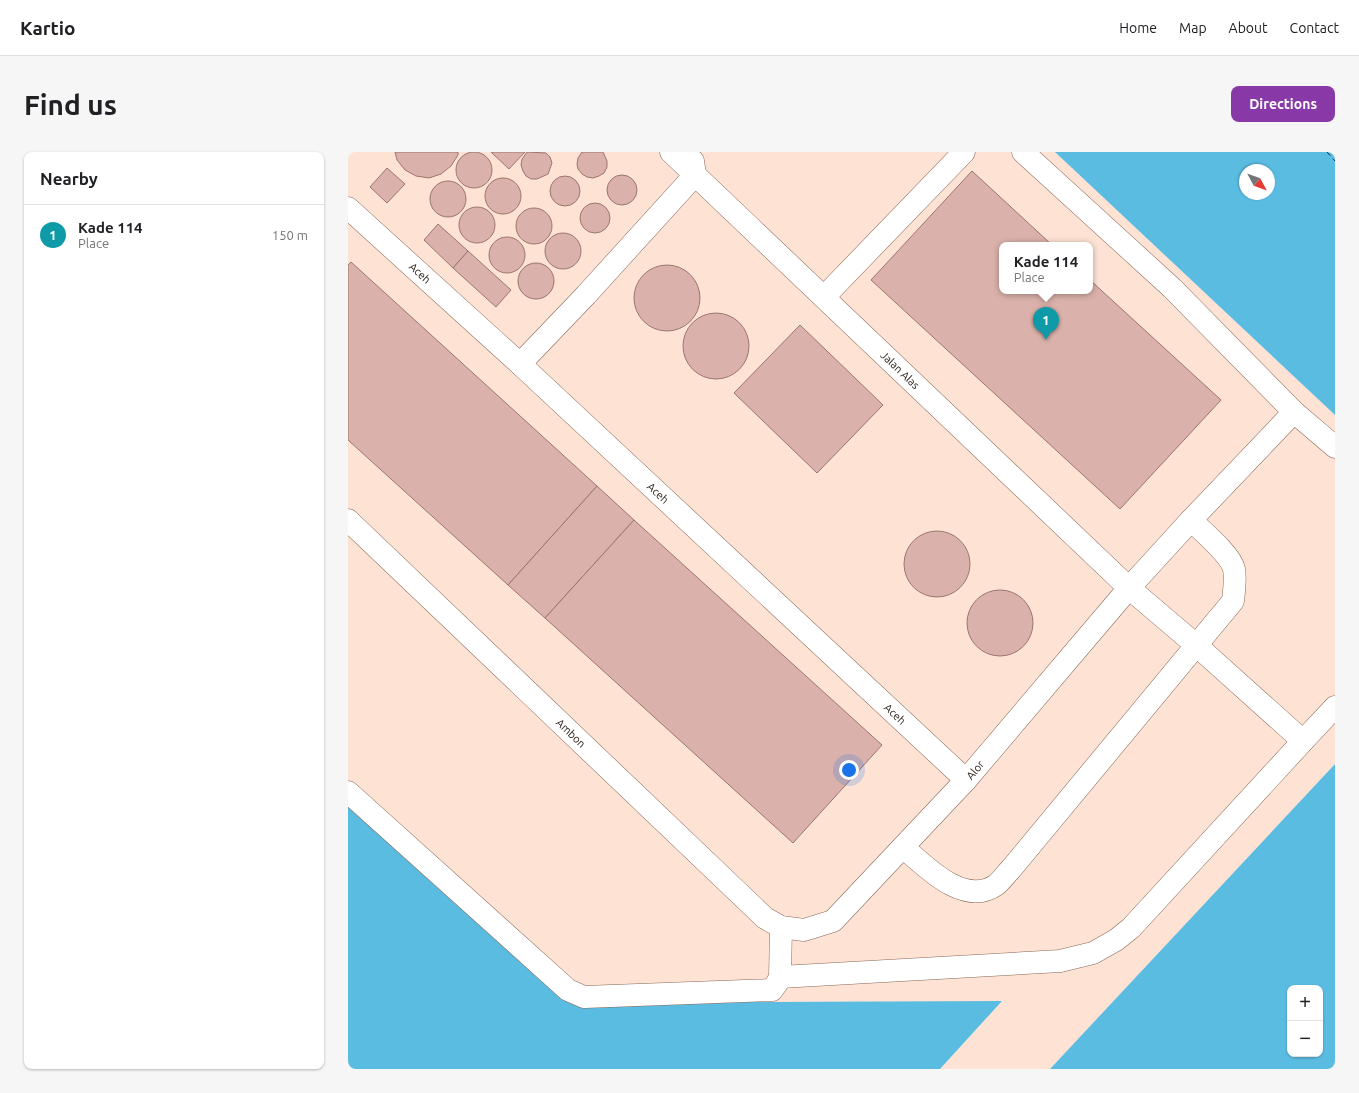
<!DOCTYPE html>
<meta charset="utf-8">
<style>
:root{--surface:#fff;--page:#f6f6f6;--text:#202124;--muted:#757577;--line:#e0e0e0;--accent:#8838a7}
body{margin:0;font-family:Ubuntu,sans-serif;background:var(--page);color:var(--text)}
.controls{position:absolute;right:12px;bottom:12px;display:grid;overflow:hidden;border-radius:8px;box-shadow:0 1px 3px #0004}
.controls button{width:36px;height:36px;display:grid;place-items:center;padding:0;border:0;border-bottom:1px solid var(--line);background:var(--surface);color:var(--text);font:20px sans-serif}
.compass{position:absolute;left:891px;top:12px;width:36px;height:36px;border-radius:50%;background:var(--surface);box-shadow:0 1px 3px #0004;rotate:131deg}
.you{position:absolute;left:501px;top:618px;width:14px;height:14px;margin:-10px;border:3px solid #fff;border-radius:50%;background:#1a73e8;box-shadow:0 0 0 6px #1a73e833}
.badge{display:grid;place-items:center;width:26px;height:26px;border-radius:50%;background:var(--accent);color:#fff;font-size:13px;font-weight:700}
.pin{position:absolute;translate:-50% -33px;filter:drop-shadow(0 1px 2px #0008)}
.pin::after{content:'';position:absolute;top:21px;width:14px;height:12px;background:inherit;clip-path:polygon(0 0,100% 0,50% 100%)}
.popup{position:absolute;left:651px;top:90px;width:94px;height:52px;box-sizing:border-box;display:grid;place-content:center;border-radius:8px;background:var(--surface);filter:drop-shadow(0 1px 3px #0005);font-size:13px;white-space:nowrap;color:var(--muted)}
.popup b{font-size:15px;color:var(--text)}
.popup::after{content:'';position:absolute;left:50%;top:100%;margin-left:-8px;border:8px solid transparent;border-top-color:var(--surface)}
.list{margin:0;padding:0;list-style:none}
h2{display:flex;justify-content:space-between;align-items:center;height:52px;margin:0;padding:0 16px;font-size:17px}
h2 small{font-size:13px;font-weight:400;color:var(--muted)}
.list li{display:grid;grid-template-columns:26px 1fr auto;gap:12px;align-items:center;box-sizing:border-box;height:60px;padding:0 16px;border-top:1px solid var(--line)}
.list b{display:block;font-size:15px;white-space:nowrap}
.list p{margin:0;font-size:13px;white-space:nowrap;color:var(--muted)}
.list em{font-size:13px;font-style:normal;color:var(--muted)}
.map{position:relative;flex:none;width:987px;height:917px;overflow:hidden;border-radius:8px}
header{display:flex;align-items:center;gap:24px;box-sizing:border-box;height:56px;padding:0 20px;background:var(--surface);border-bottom:1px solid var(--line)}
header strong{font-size:19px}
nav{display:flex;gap:22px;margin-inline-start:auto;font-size:14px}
.intro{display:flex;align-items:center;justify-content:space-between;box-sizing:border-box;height:96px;padding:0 24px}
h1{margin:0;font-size:28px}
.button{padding:10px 18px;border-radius:8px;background:var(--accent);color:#fff;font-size:14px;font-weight:700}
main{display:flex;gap:24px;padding:0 24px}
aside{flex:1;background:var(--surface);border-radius:8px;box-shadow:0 1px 3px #0004}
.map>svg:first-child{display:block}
.built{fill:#fee3d5;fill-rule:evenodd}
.water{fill:#5bbce2;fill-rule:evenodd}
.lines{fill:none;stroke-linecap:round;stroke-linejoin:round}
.ferry{stroke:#0a3747;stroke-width:1;stroke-dasharray:5 4;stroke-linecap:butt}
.building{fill:#dbb2ab;stroke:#9a756e}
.minor-casing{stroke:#886756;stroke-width:23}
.minor{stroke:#fff;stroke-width:22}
.labels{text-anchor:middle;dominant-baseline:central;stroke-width:3.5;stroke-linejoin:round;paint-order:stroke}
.street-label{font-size:11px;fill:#241711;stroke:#fff}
</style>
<header>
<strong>Kartio</strong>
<nav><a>Home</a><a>Map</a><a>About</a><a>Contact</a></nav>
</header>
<div class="intro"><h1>Find us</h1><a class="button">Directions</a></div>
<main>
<aside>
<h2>Nearby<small></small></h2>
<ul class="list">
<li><span class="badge" style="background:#0f9aa8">1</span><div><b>Kade 114</b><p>Place</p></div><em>150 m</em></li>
</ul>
</aside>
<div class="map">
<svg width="987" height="917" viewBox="0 0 987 917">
<rect width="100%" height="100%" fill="#feeee7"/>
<path class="built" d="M0,0H707L987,263V612L702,917H592L653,850L226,851L0,644ZM654,93H742V139H654Z"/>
<g class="water">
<path d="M707,0H987V263ZM897,18H921V42H897Z"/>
<path d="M987,612V917H702ZM942,836H972V902H942Z"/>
<polygon points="0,644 226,851 654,849 592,917 0,917"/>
</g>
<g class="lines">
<polyline class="ferry" points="979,0 987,9"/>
</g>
<g class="building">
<polygon points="47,0 110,0 110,3 103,14 93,22 81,26 68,24 57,18 49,8"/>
<polygon points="143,0 177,0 161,17"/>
<polygon points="179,0 198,1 202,5 204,11 200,22 189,27 183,27 178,24 175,19 173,13 174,7"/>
<polygon points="234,0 255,0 259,9 259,15 256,21 251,24 245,26 239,25 234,22 230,17 229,12 230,6"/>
<circle cx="126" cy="18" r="18"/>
<polygon points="39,16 57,32 39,51 22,35"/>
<polygon points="624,19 704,93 654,93 654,139 742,139 742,128 873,248 772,357 523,128"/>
<circle cx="274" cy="38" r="15"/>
<circle cx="217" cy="39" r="15"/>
<circle cx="155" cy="44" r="18"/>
<circle cx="100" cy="47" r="18"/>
<circle cx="247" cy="66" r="15"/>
<circle cx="129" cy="73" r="18"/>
<circle cx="186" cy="74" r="18"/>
<polygon points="90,72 120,99 105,116 76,88"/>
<circle cx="215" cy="99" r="18"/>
<circle cx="159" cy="103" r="18"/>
<polygon points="120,99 163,138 148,155 105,116"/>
<polygon points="3,110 249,334 160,433 0,288 0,113"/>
<circle cx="188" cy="129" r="18"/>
<circle cx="319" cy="146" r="33"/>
<circle cx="368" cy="194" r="33"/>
<polygon points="452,173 535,253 469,321 386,241"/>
<polygon points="249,334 286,368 197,466 160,433"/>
<polygon points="286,368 534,593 445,691 197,466"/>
<circle cx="589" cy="412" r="33"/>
<circle cx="652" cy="471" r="33"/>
</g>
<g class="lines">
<g class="minor-casing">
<g id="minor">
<polyline points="323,0 781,436 848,493 955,589"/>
<polyline points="675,0 824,136 946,260 987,295"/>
<polyline points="0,56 172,212 618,628"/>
<polyline points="476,145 616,0"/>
<polyline points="172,212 238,143 347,23 345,9"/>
<polyline points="0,368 417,766 433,775 456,778 485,769 618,628 781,436 843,368 946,260"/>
<polyline points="0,640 220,838 236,845 424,838 429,831 432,825 433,775"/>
<path d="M555,695C578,715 616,755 648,733C653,729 658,722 663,717L885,449C886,438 888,428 886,417C883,403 854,379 843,368"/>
<polyline points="432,825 712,809 745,801 768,788 783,776 955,589 987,555"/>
</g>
</g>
<use href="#minor" class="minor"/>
</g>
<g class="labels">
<g class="street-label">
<text transform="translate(72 121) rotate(42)">Aceh</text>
<text transform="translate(552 218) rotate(44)">Jalan Alas</text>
<text transform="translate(310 341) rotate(43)">Aceh</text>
<text transform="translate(547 562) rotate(43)">Aceh</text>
<text transform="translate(223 581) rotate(44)">Ambon</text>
<text transform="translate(627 618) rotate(-50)">Alor</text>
</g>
</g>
</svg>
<div class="controls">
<button>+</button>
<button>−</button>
</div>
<svg class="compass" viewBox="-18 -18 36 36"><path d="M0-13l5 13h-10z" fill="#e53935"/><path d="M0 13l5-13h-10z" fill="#757577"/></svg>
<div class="you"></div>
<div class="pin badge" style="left:698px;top:188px;background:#0f9aa8">1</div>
<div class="popup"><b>Kade 114</b>Place</div>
</div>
</main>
